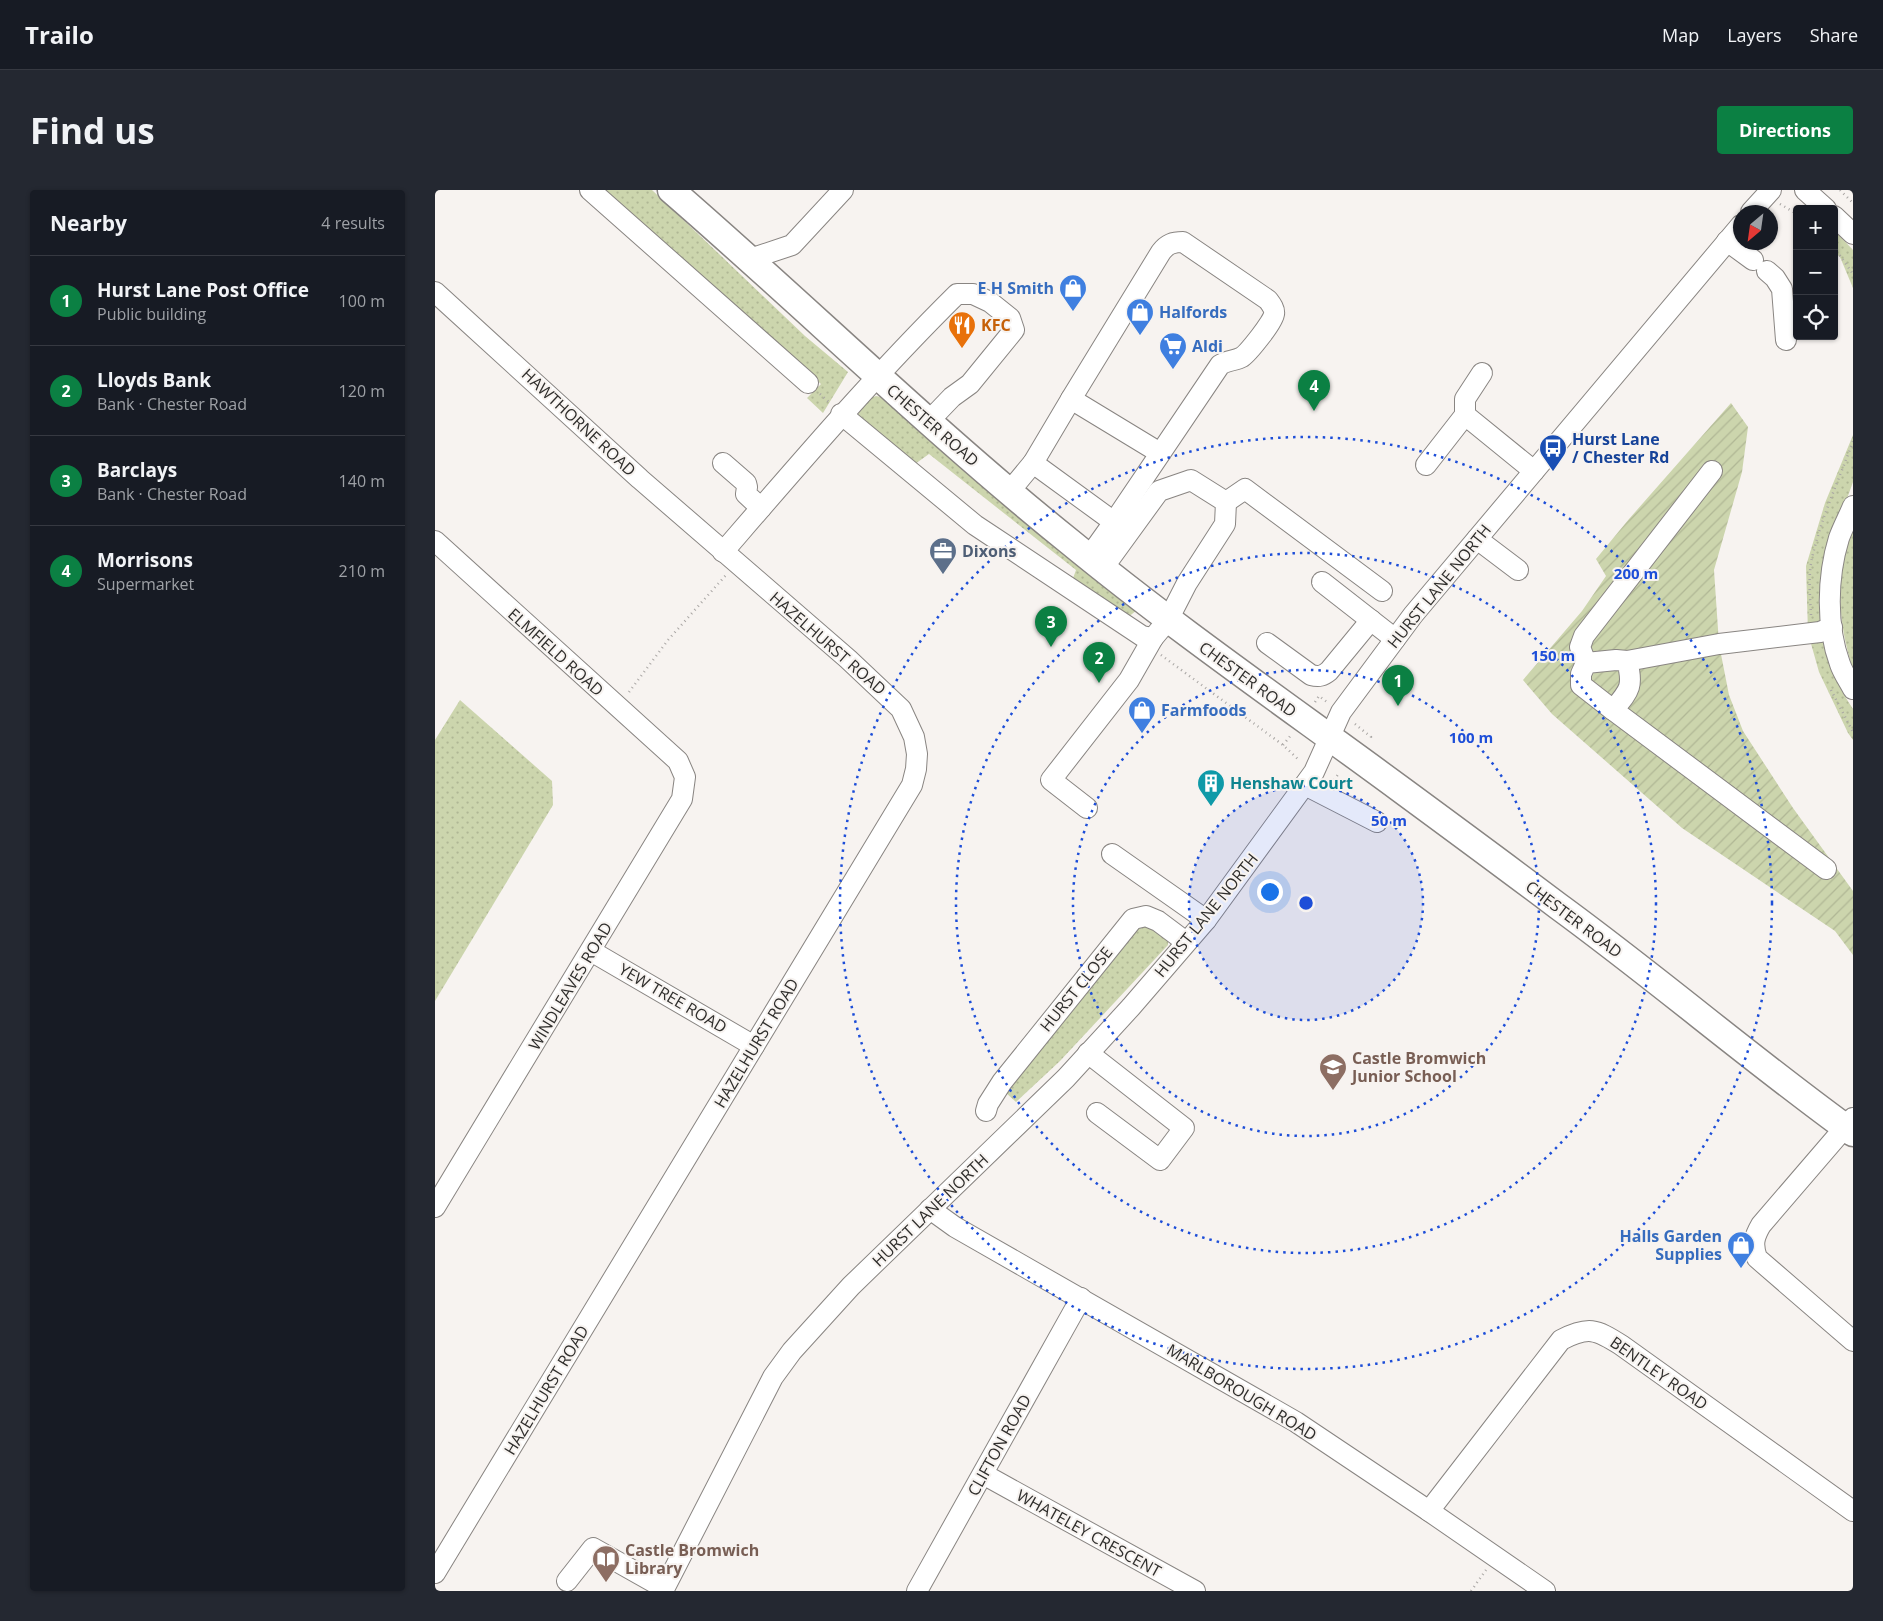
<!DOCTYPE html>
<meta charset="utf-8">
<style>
:root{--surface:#171b24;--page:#242831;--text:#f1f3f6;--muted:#9ea1a6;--line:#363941;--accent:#0b8043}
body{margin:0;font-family:"Open Sans",sans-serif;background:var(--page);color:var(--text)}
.controls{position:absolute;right:15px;top:15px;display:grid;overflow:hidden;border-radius:5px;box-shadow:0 1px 4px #0004}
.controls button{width:45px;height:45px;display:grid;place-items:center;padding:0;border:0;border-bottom:1px solid var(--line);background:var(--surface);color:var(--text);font:25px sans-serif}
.compass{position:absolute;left:1298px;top:15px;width:45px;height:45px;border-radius:50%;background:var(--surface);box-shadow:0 1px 4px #0004;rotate:209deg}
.you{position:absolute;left:834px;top:701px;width:18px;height:18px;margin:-12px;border:4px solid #fff;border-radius:50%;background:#1a73e8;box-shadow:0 0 0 8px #1a73e833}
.badge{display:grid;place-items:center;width:32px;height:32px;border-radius:50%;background:var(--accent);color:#fff;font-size:16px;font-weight:700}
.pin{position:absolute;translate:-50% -41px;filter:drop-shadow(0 1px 2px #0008)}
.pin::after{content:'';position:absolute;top:26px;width:18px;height:15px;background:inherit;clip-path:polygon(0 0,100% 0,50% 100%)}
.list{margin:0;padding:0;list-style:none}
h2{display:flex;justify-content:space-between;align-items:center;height:65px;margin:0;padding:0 20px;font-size:21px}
h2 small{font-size:16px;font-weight:400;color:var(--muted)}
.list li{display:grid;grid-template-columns:32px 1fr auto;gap:15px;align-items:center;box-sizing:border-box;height:90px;padding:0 20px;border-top:1px solid var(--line)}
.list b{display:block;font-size:19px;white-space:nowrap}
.list p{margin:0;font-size:16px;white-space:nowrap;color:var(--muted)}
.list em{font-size:16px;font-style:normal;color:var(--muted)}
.icon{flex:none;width:28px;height:28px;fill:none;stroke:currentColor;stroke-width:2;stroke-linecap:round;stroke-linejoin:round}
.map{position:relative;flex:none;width:1418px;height:1401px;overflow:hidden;border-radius:5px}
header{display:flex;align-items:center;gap:30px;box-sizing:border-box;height:70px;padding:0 25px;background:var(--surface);border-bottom:1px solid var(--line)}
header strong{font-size:24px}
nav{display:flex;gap:28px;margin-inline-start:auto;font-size:18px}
.intro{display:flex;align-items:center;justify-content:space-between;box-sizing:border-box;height:120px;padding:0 30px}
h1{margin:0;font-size:35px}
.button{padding:12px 22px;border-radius:5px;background:var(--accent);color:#fff;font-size:18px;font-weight:700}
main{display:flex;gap:30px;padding:0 30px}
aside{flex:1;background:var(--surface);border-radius:5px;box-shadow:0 1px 4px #0004}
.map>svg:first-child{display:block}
.grass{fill:url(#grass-dots)}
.garden{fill:url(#garden-furrows)}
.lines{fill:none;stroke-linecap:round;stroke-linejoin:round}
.minor-casing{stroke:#898582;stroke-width:22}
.major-casing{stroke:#898582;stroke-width:29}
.path{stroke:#a8a5a3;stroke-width:2.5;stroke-dasharray:1 4;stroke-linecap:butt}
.minor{stroke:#fff;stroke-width:20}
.major{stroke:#fff;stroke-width:26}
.ring{fill:none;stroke:#1d4ed8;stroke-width:2.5;stroke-dasharray:2.5 5}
.labels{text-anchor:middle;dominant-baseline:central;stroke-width:4;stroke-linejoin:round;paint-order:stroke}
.shop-label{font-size:16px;font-weight:bold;fill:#366cbe;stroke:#f7f3f0;text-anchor:start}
.food-label{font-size:16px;font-weight:bold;fill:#c56008;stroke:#f7f3f0;text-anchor:start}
.street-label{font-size:16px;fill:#2f2e2c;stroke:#f7f3f0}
.transit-label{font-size:16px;font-weight:bold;fill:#164399;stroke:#f7f3f0;text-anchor:start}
.service-label{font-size:16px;font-weight:bold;fill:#4e5e75;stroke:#f7f3f0;text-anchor:start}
.culture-label{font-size:16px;font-weight:bold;fill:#0d838f;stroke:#f7f3f0;text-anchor:start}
.education-label{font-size:16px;font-weight:bold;fill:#785e54;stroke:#f7f3f0;text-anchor:start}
.centre{fill:#1d4ed8;stroke:#f7f3f0;stroke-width:2.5}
.ring-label{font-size:15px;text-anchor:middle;font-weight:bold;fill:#1d4ed8;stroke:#f7f3f0;stroke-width:4;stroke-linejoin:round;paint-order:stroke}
</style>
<header>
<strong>Trailo</strong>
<nav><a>Map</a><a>Layers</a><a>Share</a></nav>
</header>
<div class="intro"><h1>Find us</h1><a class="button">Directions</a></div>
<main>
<aside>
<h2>Nearby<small>4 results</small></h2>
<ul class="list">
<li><span class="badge">1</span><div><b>Hurst Lane Post Office</b><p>Public building</p></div><em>100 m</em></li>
<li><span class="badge">2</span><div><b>Lloyds Bank</b><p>Bank · Chester Road</p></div><em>120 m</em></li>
<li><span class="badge">3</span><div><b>Barclays</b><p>Bank · Chester Road</p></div><em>140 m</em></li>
<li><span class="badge">4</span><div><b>Morrisons</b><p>Supermarket</p></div><em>210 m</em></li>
</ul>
</aside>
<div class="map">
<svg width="1418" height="1401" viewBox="0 0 1418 1401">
<defs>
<pattern id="grass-dots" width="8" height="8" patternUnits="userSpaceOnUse" patternTransform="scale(1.25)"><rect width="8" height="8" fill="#ccd5ad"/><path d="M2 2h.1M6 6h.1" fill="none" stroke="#b0b795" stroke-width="1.8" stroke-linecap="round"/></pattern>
<pattern id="garden-furrows" width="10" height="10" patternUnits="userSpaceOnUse" patternTransform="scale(1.25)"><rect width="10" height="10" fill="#ccd5ad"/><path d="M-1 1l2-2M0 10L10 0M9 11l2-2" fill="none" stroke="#b0b795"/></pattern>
</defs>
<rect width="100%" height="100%" fill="#f7f3f0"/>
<g class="grass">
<polygon points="170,0 217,0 370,146 413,182 388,223 372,208 386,194"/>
<polygon points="1399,40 1418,60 1418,98 1405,67 1399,62"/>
<path d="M441,206L450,208L702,420L692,428L637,391L641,380L494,264L480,274L423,228C424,215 429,210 441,206Z"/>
<polygon points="1418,245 1418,292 1390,370 1394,464 1409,505 1418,519 1418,550 1413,543 1384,482 1373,443 1371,376 1390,313"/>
<path d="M1418,339V480C1403,432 1399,387 1418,339Z"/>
<polygon points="25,510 117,591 118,615 0,811 0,550"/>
<polygon points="710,732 733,744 733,755 625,871 581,912 570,902 700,738"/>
</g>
<polygon class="garden" points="1296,213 1313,237 1307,282 1279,380 1284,454 1294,505 1308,541 1358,618 1418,701 1418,765 1400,741 1247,638 1117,524 1088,490 1147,421 1171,386 1161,369 1194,329"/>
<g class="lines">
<g class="minor-casing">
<g id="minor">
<polyline points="155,0 373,193"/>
<polyline points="1370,0 1391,19"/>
<polyline points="1316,22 1336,0"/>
<polyline points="1399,26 1418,44"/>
<polyline points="1292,51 1318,70"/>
<polyline points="315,69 357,55 408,0"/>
<polyline points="1332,81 1340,88 1347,99 1351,150"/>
<polyline points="0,102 205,289 413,469 466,519 479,547 482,564 481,579 477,595 0,1383"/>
<path d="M636,209L726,62C732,54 738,52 748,52L833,110C836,114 840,119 839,124C839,131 813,163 807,167C800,171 792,170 785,175L679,332L654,367"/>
<polyline points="406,224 540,335 707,446 718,448 733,430 752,393 790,334 791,312 756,290 724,301 668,378"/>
<polyline points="1030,225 1099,281"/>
<polyline points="288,273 311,293 312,297 311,304 326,318"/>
<polyline points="598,273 679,332"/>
<polyline points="991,275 1030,225 1030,209 1047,183"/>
<polyline points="574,302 598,273 636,209 725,263"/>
<polyline points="791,312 810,299 947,401"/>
<path d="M1418,316C1414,326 1408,337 1404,348C1392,387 1391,436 1405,474C1408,483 1414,491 1418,499"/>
<polyline points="1042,349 1083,380"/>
<polyline points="0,351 243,571 250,587 247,609 0,1017"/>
<path d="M288,362C364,274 439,186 522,104H538L555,112L575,128L579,140L535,194L517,207L493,232"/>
<polyline points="887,392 960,449"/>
<path d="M832,453L876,485C884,487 888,486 894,481L936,430"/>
<path d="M1192,471L1181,470L1151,473L1146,484V495L1178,520C1194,501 1199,497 1192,471L1284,454L1385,442L1397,437"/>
<polyline points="1151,473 1145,457 1149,446 1277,281"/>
<polyline points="1178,520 1391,679"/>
<polyline points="870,595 942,632"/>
<polyline points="652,618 616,590 694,490 718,448"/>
<polyline points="677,664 771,730"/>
<polyline points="156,761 319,856"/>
<polyline points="653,863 749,938 725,970 662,923"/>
<polyline points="551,921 553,914 567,892 698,729 711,726 723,731 751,752"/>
<path d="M1418,928L1326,1035C1319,1047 1317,1054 1322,1068L1418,1151"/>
<polyline points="495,1019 520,1037 861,1232 994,1321 1110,1401"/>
<polyline points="548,1284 760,1401"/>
<path d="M994,1321L1126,1150C1153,1136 1161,1139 1186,1155L1418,1321"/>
<polyline points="132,1391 158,1358 229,1398"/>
<polyline points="228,1401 338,1187 357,1161 416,1096 631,888 696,817 771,730 879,582 906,522 978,425 1306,35"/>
<polyline points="482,1401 646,1108"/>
</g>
</g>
<g class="major-casing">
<path id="major" d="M236,0C370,116 497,241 635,352C741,439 854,517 964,598C1017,637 1070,676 1123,716C1223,789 1317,870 1418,943"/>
</g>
<g class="path">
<polyline points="1405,0 1418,13"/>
<polyline points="1345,14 1362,24"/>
<polyline points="1399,57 1418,84"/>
<polyline points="385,204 394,212"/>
<path d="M1376,425C1375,406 1373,386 1377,368C1386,328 1404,290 1418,251"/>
<polyline points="726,465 848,555 865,571"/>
<polyline points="1396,500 1418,542"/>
<polyline points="194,502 233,450 291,385"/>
<polyline points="880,512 884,506 892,512"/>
<polyline points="920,534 936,547 934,550"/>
<polyline points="848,555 856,545"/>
<polyline points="899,590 904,583"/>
<polyline points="1036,1401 1051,1380"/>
</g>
<use href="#minor" class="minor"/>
<use href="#major" class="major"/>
</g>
<circle cx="871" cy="713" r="117" fill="#1d4ed8" fill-opacity=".12"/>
<g class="ring">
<circle cx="871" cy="713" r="117"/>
<circle cx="871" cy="713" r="233"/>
<circle cx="871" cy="713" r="350"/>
<circle cx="871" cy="713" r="466"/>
</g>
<defs>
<g id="shop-pin" transform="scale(1.4375)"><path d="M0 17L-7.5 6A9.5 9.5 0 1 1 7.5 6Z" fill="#3f7fe0" stroke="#f7f3f0"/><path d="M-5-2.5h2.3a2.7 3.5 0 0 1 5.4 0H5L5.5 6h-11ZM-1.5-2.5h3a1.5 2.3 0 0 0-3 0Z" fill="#fff"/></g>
<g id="restaurant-pin" transform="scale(1.4375)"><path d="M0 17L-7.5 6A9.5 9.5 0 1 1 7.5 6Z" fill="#e8710a" stroke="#f7f3f0"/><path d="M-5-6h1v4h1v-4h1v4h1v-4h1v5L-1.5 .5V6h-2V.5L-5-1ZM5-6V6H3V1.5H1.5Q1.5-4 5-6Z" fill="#fff"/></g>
<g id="supermarket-pin" transform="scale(1.4375)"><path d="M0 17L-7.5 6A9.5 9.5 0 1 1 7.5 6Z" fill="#3f7fe0" stroke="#f7f3f0"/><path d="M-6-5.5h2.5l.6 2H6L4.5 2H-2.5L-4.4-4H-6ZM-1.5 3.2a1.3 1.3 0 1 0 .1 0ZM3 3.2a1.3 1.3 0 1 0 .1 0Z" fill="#fff"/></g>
<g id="bus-pin" transform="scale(1.4375)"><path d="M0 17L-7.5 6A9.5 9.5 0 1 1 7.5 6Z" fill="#1a4fb4" stroke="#f7f3f0"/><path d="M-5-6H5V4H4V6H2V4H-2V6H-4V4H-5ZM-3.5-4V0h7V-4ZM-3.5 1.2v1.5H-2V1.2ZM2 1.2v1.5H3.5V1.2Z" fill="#fff"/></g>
<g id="office-pin" transform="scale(1.4375)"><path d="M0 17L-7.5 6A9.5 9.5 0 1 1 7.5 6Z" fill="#5c6f8a" stroke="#f7f3f0"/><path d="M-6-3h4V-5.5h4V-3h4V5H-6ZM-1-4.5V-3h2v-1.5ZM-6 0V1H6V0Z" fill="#fff"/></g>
<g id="building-pin" transform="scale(1.4375)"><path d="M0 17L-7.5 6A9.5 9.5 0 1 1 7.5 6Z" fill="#0f9aa8" stroke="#f7f3f0"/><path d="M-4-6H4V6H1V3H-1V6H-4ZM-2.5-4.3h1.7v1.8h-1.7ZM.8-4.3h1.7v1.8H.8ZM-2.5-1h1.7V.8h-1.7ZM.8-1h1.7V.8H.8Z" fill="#fff"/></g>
<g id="school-pin" transform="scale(1.4375)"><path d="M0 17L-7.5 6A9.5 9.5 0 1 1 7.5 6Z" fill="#8d6e63" stroke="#f7f3f0"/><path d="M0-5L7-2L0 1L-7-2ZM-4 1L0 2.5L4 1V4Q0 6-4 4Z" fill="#fff"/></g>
<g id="library-pin" transform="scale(1.4375)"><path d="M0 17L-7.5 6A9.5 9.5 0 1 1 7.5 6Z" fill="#8d6e63" stroke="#f7f3f0"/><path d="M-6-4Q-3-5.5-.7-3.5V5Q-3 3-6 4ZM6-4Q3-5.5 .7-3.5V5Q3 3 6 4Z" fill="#fff"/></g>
</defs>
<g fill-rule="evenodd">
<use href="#shop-pin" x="638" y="98"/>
<use href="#shop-pin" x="705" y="122"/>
<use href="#restaurant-pin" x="527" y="135"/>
<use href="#supermarket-pin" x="738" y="156"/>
<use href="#bus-pin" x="1118" y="258"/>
<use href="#office-pin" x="508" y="361"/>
<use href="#shop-pin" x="707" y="520"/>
<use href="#building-pin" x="776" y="593"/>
<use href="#school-pin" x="898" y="877"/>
<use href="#shop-pin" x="1306" y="1055"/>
<use href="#library-pin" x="171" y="1369"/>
</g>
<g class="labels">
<g class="shop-label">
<text x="619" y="98" text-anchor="end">E H Smith</text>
<text x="724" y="122">Halfords</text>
<text x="757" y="156">Aldi</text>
<text x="726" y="520">Farmfoods</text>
<text x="1287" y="1046" text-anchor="end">Halls Garden<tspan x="1287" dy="18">Supplies</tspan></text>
</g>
<g class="food-label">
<text x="546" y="135">KFC</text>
</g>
<g class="street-label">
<text transform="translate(144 232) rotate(43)">HAWTHORNE ROAD</text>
<text transform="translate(498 235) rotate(41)">CHESTER ROAD</text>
<text transform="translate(1004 396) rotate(-51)">HURST LANE NORTH</text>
<text transform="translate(393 453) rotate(41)">HAZELHURST ROAD</text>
<text transform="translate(121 462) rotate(42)">ELMFIELD ROAD</text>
<text transform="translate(813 489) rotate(36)">CHESTER ROAD</text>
<text transform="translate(771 725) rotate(-51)">HURST LANE NORTH</text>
<text transform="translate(1139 729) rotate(37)">CHESTER ROAD</text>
<text transform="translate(135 796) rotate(-59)">WINDLEAVES ROAD</text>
<text transform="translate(641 799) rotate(-51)">HURST CLOSE</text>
<text transform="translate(238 808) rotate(30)">YEW TREE ROAD</text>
<text transform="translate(321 853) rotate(-59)">HAZELHURST ROAD</text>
<text transform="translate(495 1020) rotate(-44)">HURST LANE NORTH</text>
<text transform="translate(1224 1183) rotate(35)">BENTLEY ROAD</text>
<text transform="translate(111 1200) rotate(-59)">HAZELHURST ROAD</text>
<text transform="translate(807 1202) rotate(31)">MARLBOROUGH ROAD</text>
<text transform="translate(564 1255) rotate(-61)">CLIFTON ROAD</text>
<text transform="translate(654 1343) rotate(29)">WHATELEY CRESCENT</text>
</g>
<g class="transit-label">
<text x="1137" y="249">Hurst Lane<tspan x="1137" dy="18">/ Chester Rd</tspan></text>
</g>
<g class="service-label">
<text x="527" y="361">Dixons</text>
</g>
<g class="culture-label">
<text x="795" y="593">Henshaw Court</text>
</g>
<g class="education-label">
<text x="917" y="868">Castle Bromwich<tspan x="917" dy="18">Junior School</tspan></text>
<text x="190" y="1360">Castle Bromwich<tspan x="190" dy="18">Library</tspan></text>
</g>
</g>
<circle cx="871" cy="713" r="8" class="centre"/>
<g class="ring-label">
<text x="1201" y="389">200 m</text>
<text x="1118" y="471">150 m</text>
<text x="1036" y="553">100 m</text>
<text x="954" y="636">50 m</text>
</g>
</svg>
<div class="controls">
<button>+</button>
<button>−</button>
<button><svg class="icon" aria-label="locate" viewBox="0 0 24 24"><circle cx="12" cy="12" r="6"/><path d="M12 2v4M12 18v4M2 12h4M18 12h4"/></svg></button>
</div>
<svg class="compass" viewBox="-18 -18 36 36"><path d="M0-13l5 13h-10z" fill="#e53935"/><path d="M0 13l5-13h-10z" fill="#9ea1a6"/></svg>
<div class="you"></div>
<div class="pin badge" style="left:963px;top:516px">1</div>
<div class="pin badge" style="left:664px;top:493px">2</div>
<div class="pin badge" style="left:616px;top:457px">3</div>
<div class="pin badge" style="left:879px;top:221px">4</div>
</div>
</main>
